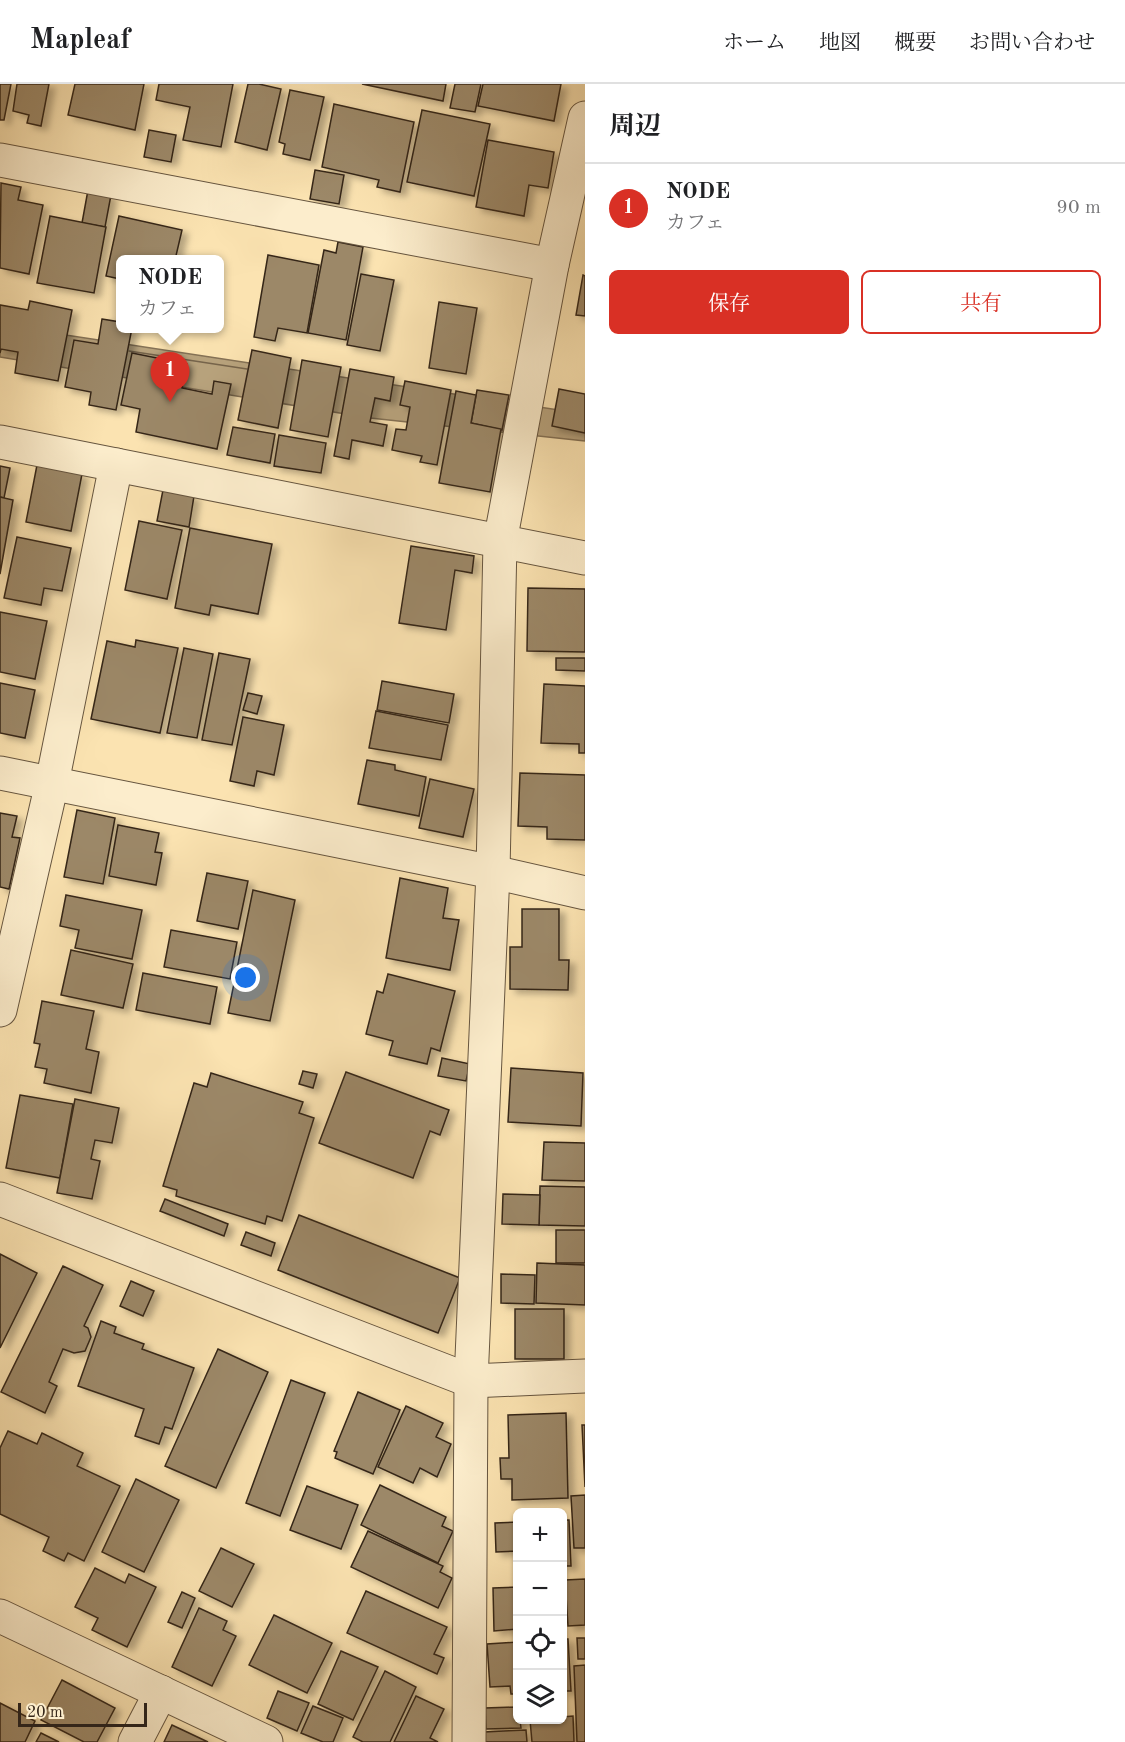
<!DOCTYPE html>
<html lang="ja">
<meta charset="utf-8">
<style>
:root{--surface:#fff;--page:#f2f2f2;--text:#202124;--muted:#757577;--line:#e0e0e0;--accent:#d93025}
body{margin:0;font-family:"Old Standard TT","Noto Serif JP",serif;background:var(--page);color:var(--text)}
.controls{position:absolute;right:18px;bottom:18px;display:grid;overflow:hidden;border-radius:9px;box-shadow:0 2px 4px #0004}
.controls button{width:54px;height:54px;display:grid;place-items:center;padding:0;border:0;border-bottom:2px solid var(--line);background:var(--surface);color:var(--text);font:30px sans-serif}
.scale{position:absolute;left:18px;bottom:15px;width:129px;box-sizing:border-box;padding-left:6px;border:3px solid #352619;border-top:0;font-size:16px;line-height:21px;white-space:nowrap;color:#352619;-webkit-text-stroke:4px #fcedcc;paint-order:stroke}
.you{position:absolute;left:246px;top:894px;width:21px;height:21px;margin:-15px;border:4px solid #fff;border-radius:50%;background:#1a73e8;box-shadow:0 0 0 9px #1a73e833}
.badge{display:grid;place-items:center;width:39px;height:39px;border-radius:50%;background:var(--accent);color:#fff;font-size:20px;font-weight:700}
.pin{position:absolute;translate:-50% -50px;filter:drop-shadow(0 2px 3px #0008)}
.pin::after{content:'';position:absolute;top:32px;width:21px;height:18px;background:inherit;clip-path:polygon(0 0,100% 0,50% 100%)}
.popup{position:absolute;left:116px;top:171px;width:108px;height:78px;box-sizing:border-box;display:grid;place-content:center;border-radius:9px;background:var(--surface);filter:drop-shadow(0 2px 4px #0005);font-size:20px;white-space:nowrap;color:var(--muted)}
.popup b{font-size:22px;color:var(--text)}
.popup::after{content:'';position:absolute;left:50%;top:100%;margin-left:-12px;border:12px solid transparent;border-top-color:var(--surface)}
.list{margin:0;padding:0;list-style:none}
h2{display:flex;justify-content:space-between;align-items:center;height:78px;margin:0;padding:0 24px;font-size:26px}
h2 small{font-size:20px;font-weight:400;color:var(--muted)}
.list li{display:grid;grid-template-columns:39px 1fr auto;gap:18px;align-items:center;box-sizing:border-box;height:90px;padding:0 24px;border-top:2px solid var(--line)}
.list b{display:block;font-size:22px;white-space:nowrap}
.list p{margin:0;font-size:20px;white-space:nowrap;color:var(--muted)}
.list em{font-size:20px;font-style:normal;color:var(--muted)}
.actions{display:flex;gap:12px;padding:18px 24px}
.actions a{flex:1;padding:14px 0;border:2px solid var(--accent);border-radius:9px;text-align:center;font-size:21px;color:var(--accent)}
.actions .main{background:var(--accent);color:#fff}
.icon{flex:none;width:33px;height:33px;fill:none;stroke:currentColor;stroke-width:2;stroke-linecap:round;stroke-linejoin:round}
.map{position:relative;flex:none;width:585px;height:1658px;overflow:hidden}
header{display:flex;align-items:center;gap:36px;box-sizing:border-box;height:84px;padding:0 30px;background:var(--surface);border-bottom:2px solid var(--line)}
header strong{font-size:28px}
nav{display:flex;gap:33px;margin-inline-start:auto;font-size:21px}
main{display:flex}
aside{flex:1;background:var(--surface)}
.map>svg:first-child{display:block}
.water{fill:#b8a37d;stroke:#847155;stroke-width:1.5}
.lines{fill:none;stroke-linecap:round;stroke-linejoin:round}
.shore{stroke:#76644b;stroke-width:1.5}
.building{fill:#9c8868;stroke:#352619;stroke-width:1.5;filter:url(#shadow)}
.minor-casing{stroke:#66553f;stroke-width:35}
.minor{stroke:#fcedcc;stroke-width:33}
</style>
<header>
<strong>Mapleaf</strong>
<nav><a>ホーム</a><a>地図</a><a>概要</a><a>お問い合わせ</a></nav>
</header>
<main>
<div class="map">
<svg width="585" height="1658" viewBox="0 0 585 1658">
<defs>
<filter id="shadow"><feDropShadow dx="6" dy="4" stdDeviation="3" flood-color="#0004"/></filter>
</defs>
<rect width="100%" height="100%" fill="#fbe3b1"/>
<filter id="stains"><feTurbulence type="fractalNoise" baseFrequency=".00333" numOctaves="4"/><feColorMatrix values="0 0 0 0 .2 0 0 0 0 .09 0 0 0 0 .02 0 0 0 .5 -.17"/></filter>
<radialGradient id="worn" r=".72"><stop offset=".6" stop-color="#630" stop-opacity="0"/><stop offset="1" stop-color="#630" stop-opacity=".3"/></radialGradient>
<polygon class="water" points="0,241 585,330 585,357 370,334 0,273"/>
<g class="lines">
<polyline class="shore" points="129,267 247,285"/>
</g>
<g class="building">
<polygon points="0,0 11,0 4,36 0,36"/>
<polygon points="17,0 49,0 41,42 27,39 29,31 13,27"/>
<polygon points="75,0 144,0 135,46 68,31"/>
<polygon points="159,0 233,0 221,63 183,56 190,23 156,16"/>
<polygon points="248,0 259,0 281,5 267,66 235,58"/>
<polygon points="362,0 446,0 443,17"/>
<polygon points="455,0 481,0 475,28 450,24"/>
<polygon points="483,0 561,0 554,37 478,22"/>
<polygon points="290,6 324,13 310,76 283,70 285,60 279,58"/>
<polygon points="334,20 414,38 400,108 377,103 379,96 322,83"/>
<polygon points="422,26 490,40 474,112 407,98"/>
<polygon points="149,46 176,51 171,78 144,73"/>
<polygon points="488,56 554,68 548,104 529,101 524,132 476,123"/>
<polygon points="315,86 344,91 339,120 310,115"/>
<polygon points="1,99 21,103 18,116 43,121 29,190 0,184"/>
<polygon points="88,106 111,111 105,143 82,139"/>
<polygon points="50,132 106,143 94,209 37,199"/>
<polygon points="119,132 182,146 175,176 120,176 120,195 106,192"/>
<polygon points="338,158 363,163 346,256 308,249 324,166 336,169"/>
<polygon points="268,171 319,181 307,249 278,244 275,257 254,253"/>
<polygon points="361,190 394,196 380,267 347,261"/>
<polygon points="583,191 585,192 585,232 576,231"/>
<polygon points="30,217 72,226 58,297 15,289 18,268 1,265 0,269 0,221 28,226"/>
<polygon points="439,218 477,224 466,290 429,284"/>
<polygon points="102,235 120,238 120,244 132,244 116,326 89,321 91,308 65,303 74,256 98,260"/>
<polygon points="252,266 291,274 278,344 238,336"/>
<polygon points="132,269 187,280 182,304 212,310 214,297 231,300 217,365 136,348 140,325 121,321"/>
<polygon points="302,276 341,283 328,353 290,346"/>
<polygon points="350,285 394,293 390,317 375,314 370,338 387,341 383,362 352,356 349,375 334,372"/>
<polygon points="405,297 451,306 437,381 420,378 422,372 392,366 396,345 406,346 410,323 400,321"/>
<polygon points="559,305 585,310 585,349 552,342"/>
<polygon points="477,306 509,311 502,346 471,339"/>
<polygon points="456,307 476,311 471,339 501,345 490,408 439,399"/>
<polygon points="233,343 275,350 270,379 227,371"/>
<polygon points="279,351 326,359 321,389 274,382"/>
<polygon points="37,381 82,390 71,447 26,438"/>
<polygon points="0,382 10,384 4,414 0,413"/>
<polygon points="163,406 194,412 189,443 157,437"/>
<polygon points="0,413 13,416 0,490"/>
<polygon points="139,437 182,446 167,515 125,506"/>
<polygon points="190,444 272,460 258,530 211,521 209,531 175,524"/>
<polygon points="17,453 71,464 62,507 44,504 41,521 4,514"/>
<polygon points="411,462 474,472 472,489 455,486 446,546 399,539"/>
<polygon points="528,504 585,505 585,568 527,567"/>
<polygon points="0,528 47,537 35,595 0,588"/>
<polygon points="136,556 178,564 160,649 91,635 107,557 135,563"/>
<polygon points="184,564 213,570 197,654 167,649"/>
<polygon points="219,569 250,575 232,661 202,656"/>
<polygon points="556,574 585,574 585,587 556,586"/>
<polygon points="382,597 454,610 449,639 377,626"/>
<polygon points="0,599 35,606 25,654 0,649"/>
<polygon points="544,600 585,602 585,669 579,669 579,660 541,659"/>
<polygon points="248,609 262,612 257,630 243,626"/>
<polygon points="376,627 448,641 441,676 369,664"/>
<polygon points="243,633 284,641 274,691 257,687 254,702 230,697"/>
<polygon points="367,676 395,681 395,686 426,693 419,732 358,720"/>
<polygon points="520,689 585,691 585,756 547,755 547,743 518,742"/>
<polygon points="430,695 474,705 463,753 419,744"/>
<polygon points="77,726 115,734 103,800 64,793"/>
<polygon points="0,729 17,732 12,753 20,754 9,805 0,803"/>
<polygon points="118,741 159,749 155,768 162,769 156,801 109,792"/>
<polygon points="207,789 248,797 238,845 197,837"/>
<polygon points="400,794 448,804 443,834 459,836 450,886 386,874"/>
<polygon points="253,806 295,816 270,937 228,929"/>
<polygon points="66,811 142,826 132,875 75,864 79,846 60,842"/>
<polygon points="522,825 559,825 559,876 569,876 568,906 510,905 510,863 522,863"/>
<polygon points="171,846 237,858 230,895 164,883"/>
<polygon points="71,866 133,880 123,924 61,911"/>
<polygon points="143,889 217,903 210,940 136,926"/>
<polygon points="388,890 455,907 440,967 431,964 427,980 389,971 393,957 366,950 377,907 383,909"/>
<polygon points="42,917 94,927 86,965 99,968 91,1009 44,999 47,985 35,983 40,960 34,959"/>
<polygon points="442,974 470,980 466,997 438,992"/>
<polygon points="511,984 583,989 581,1042 508,1038"/>
<polygon points="303,987 317,990 313,1004 299,1000"/>
<polygon points="346,988 449,1026 440,1051 430,1047 413,1094 319,1059"/>
<polygon points="211,989 303,1018 299,1029 314,1034 282,1137 267,1132 265,1140 176,1112 177,1106 163,1102 194,999 207,1003"/>
<polygon points="20,1011 73,1020 60,1094 6,1084"/>
<polygon points="75,1015 119,1024 112,1059 95,1056 91,1075 100,1077 92,1115 57,1109"/>
<polygon points="544,1058 585,1059 585,1097 542,1096"/>
<polygon points="540,1102 585,1103 585,1142 539,1141"/>
<polygon points="503,1110 540,1111 539,1141 502,1140"/>
<polygon points="165,1115 228,1140 224,1152 160,1127"/>
<polygon points="299,1131 460,1194 438,1249 278,1186"/>
<rect x="556" y="1146" width="29" height="33"/>
<polygon points="246,1148 275,1159 271,1172 241,1161"/>
<polygon points="0,1170 37,1189 0,1264"/>
<polygon points="537,1179 585,1181 585,1221 536,1219"/>
<polygon points="63,1182 103,1201 84,1242 88,1244 91,1253 85,1267 74,1269 63,1265 49,1298 57,1302 45,1329 1,1308"/>
<polygon points="501,1190 535,1191 534,1220 501,1219"/>
<polygon points="131,1197 154,1207 143,1232 120,1222"/>
<rect x="515" y="1225" width="49" height="50"/>
<polygon points="101,1237 116,1243 114,1249 144,1260 142,1265 194,1284 172,1345 165,1343 159,1360 135,1352 144,1325 78,1302"/>
<polygon points="218,1265 268,1288 216,1404 165,1382"/>
<polygon points="291,1296 325,1309 280,1432 246,1419"/>
<polygon points="358,1308 400,1326 373,1390 335,1374 337,1368 334,1367"/>
<polygon points="406,1322 443,1339 436,1353 451,1360 437,1393 420,1384 413,1399 378,1383"/>
<polygon points="566,1329 568,1414 512,1416 512,1395 501,1395 500,1374 509,1374 508,1331"/>
<polygon points="582,1341 585,1341 585,1403"/>
<polygon points="8,1347 37,1360 42,1349 83,1369 77,1382 120,1402 84,1477 68,1469 64,1477 43,1467 49,1453 0,1430 0,1364"/>
<polygon points="136,1395 179,1416 144,1488 102,1468"/>
<polygon points="380,1401 446,1433 442,1442 453,1447 438,1479 361,1441"/>
<polygon points="307,1402 358,1421 341,1465 290,1446"/>
<polygon points="585,1411 585,1464 574,1464 571,1412"/>
<polygon points="562,1436 569,1436 571,1482 562,1482"/>
<polygon points="518,1438 518,1467 496,1468 495,1439"/>
<polygon points="368,1447 443,1482 440,1488 452,1494 438,1524 351,1483"/>
<polygon points="221,1464 254,1480 232,1523 199,1507"/>
<polygon points="95,1484 125,1499 129,1490 156,1503 127,1563 92,1546 98,1534 75,1523"/>
<polygon points="585,1495 585,1541 568,1542 565,1496"/>
<polygon points="518,1503 518,1545 494,1547 493,1504"/>
<polygon points="366,1507 447,1543 434,1570 444,1574 437,1590 347,1549"/>
<polygon points="182,1508 195,1514 182,1544 168,1538"/>
<polygon points="199,1524 227,1537 223,1546 236,1552 212,1602 172,1583"/>
<polygon points="274,1531 332,1559 307,1609 249,1581"/>
<polygon points="577,1554 585,1554 585,1575 578,1575"/>
<polygon points="562,1555 568,1555 571,1607 562,1607"/>
<polygon points="518,1558 518,1610 511,1610 510,1602 490,1603 487,1560"/>
<polygon points="341,1567 378,1583 353,1636 318,1620"/>
<polygon points="585,1581 585,1658 577,1658 574,1582"/>
<polygon points="385,1587 416,1603 390,1658 363,1658 353,1653"/>
<polygon points="62,1596 115,1624 97,1658 84,1658 41,1636"/>
<polygon points="278,1607 309,1619 297,1647 267,1634"/>
<polygon points="416,1612 444,1625 430,1654 438,1658 394,1658"/>
<polygon points="0,1619 35,1637 25,1658 0,1658"/>
<polygon points="313,1622 343,1634 333,1658 323,1658 301,1649"/>
<polygon points="518,1623 518,1636 520,1636 521,1644 486,1645 485,1624"/>
<polygon points="573,1632 574,1658 532,1658 530,1636 562,1636 562,1633"/>
<polygon points="172,1641 208,1658 164,1658"/>
<polygon points="526,1646 527,1658 484,1658 484,1648"/>
<polygon points="41,1649 59,1658 36,1658"/>
</g>
<g class="lines">
<g class="minor-casing">
<g id="minor">
<polyline points="0,76 552,181"/>
<polyline points="0,358 585,474"/>
<polyline points="0,689 493,788 585,809"/>
<polyline points="0,926 52,699 116,381"/>
<polyline points="0,1115 471,1297 585,1292"/>
<polyline points="0,1532 266,1658"/>
<polyline points="135,1658 161,1608"/>
<polyline points="469,1658 471,1297 493,788 500,458 552,181 585,34"/>
</g>
</g>
<use href="#minor" class="minor"/>
</g>
<rect width="100%" height="100%" filter="url(#stains)"/>
<rect width="100%" height="100%" fill="url(#worn)"/>
</svg>
<div class="controls">
<button>+</button>
<button>−</button>
<button><svg class="icon" aria-label="locate" viewBox="0 0 24 24"><circle cx="12" cy="12" r="6"/><path d="M12 2v4M12 18v4M2 12h4M18 12h4"/></svg></button>
<button><svg class="icon" aria-label="layers" viewBox="0 0 24 24"><path d="M12 4l9 5-9 5-9-5zM3 14l9 5 9-5"/></svg></button>
</div>
<div class="scale">20 m</div>
<div class="you"></div>
<div class="pin badge" style="left:170px;top:318px">1</div>
<div class="popup"><b>NODE</b>カフェ</div>
</div>
<aside>
<h2>周辺<small></small></h2>
<ul class="list">
<li><span class="badge">1</span><div><b>NODE</b><p>カフェ</p></div><em>90 m</em></li>
</ul>
<div class="actions"><a class="main">保存</a><a>共有</a></div>
</aside>
</main>
